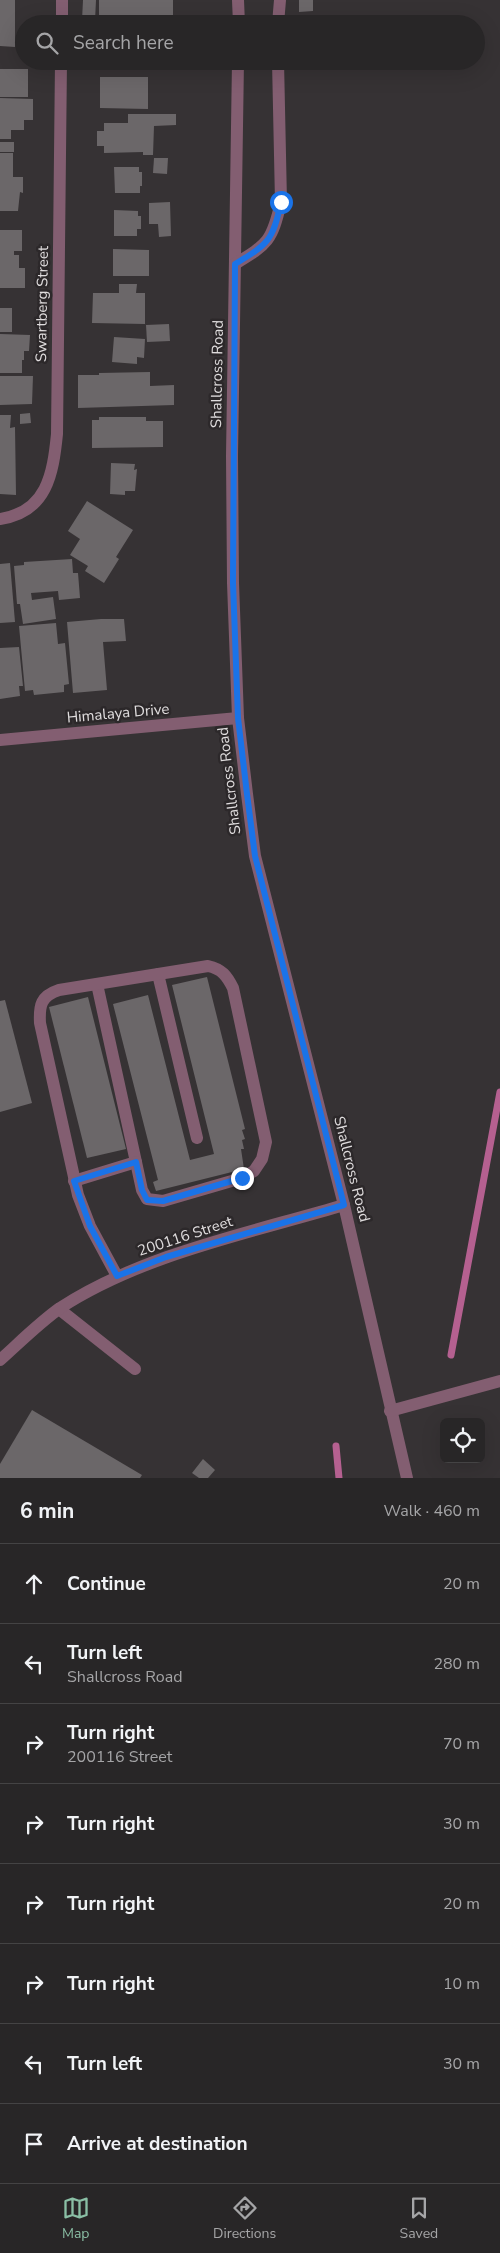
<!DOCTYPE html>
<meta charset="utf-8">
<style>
:root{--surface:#282627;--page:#302e2f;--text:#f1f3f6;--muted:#a5a5a7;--line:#444344;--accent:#8abfa5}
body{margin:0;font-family:"Nunito Sans",sans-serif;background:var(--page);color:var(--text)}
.controls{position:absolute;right:15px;bottom:15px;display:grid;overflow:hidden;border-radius:8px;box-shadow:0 5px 20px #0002}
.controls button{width:45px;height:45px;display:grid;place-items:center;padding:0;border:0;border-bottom:1px solid var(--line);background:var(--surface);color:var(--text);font:25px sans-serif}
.stop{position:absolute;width:15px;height:15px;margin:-11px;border:4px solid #1a73e8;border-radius:50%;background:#fff}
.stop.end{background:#1a73e8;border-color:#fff;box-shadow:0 1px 5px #0008}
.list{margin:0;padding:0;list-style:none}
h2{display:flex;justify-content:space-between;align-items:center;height:65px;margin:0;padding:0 20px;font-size:21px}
h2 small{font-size:16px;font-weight:400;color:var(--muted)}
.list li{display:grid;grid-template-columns:32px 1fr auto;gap:15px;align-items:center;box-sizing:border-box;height:80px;padding:0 20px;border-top:1px solid var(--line)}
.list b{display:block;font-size:19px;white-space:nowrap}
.list p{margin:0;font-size:16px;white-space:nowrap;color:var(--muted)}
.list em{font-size:16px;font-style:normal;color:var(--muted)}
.icon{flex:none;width:28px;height:28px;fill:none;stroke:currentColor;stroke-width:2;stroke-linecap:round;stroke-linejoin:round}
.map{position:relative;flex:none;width:500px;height:1478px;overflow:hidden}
.search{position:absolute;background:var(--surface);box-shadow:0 5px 20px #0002;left:15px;right:15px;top:15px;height:55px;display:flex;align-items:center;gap:12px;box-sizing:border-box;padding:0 18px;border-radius:28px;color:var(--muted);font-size:19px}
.sheet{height:705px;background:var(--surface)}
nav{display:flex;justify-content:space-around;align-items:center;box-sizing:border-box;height:70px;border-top:1px solid var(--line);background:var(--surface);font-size:14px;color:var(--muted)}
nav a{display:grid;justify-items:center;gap:2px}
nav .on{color:var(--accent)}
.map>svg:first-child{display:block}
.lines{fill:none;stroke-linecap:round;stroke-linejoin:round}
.stream{stroke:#b56090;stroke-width:7}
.building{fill:#6b6769}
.minor{stroke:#835e71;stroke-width:12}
.route{stroke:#1a73e8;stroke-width:6}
.labels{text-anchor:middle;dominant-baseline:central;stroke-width:5;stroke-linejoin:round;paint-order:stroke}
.street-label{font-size:15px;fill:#e0ddde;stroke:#2c282a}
</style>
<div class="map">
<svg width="500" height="1478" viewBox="0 0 500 1478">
<rect width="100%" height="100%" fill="#363234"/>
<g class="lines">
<g class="stream">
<polyline points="451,1355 500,1092"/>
<polyline points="336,1446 339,1478"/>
</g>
</g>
<g class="building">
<polygon points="0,0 15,0 15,47 0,46"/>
<polygon points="83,0 96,0 95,21 107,21 99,20 99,0 173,0 173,24 90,24 90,20 82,20"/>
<polygon points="299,0 313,0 313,11 299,12"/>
<polygon points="105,61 173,61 173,70 150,70 150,66 105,66"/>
<rect x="0" y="69" width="28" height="28"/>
<polygon points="100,77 148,77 148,109 100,108"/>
<polygon points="0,98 33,99 33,120 24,120 24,130 11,130 11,139 0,139"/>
<polygon points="128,114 176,114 176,125 154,126 153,155 143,155 143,152 104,153 104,146 97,146 97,131 104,131 104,123 128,123"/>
<rect x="0" y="142" width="14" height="10"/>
<polygon points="0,153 13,153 13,177 23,177 23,193 20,192 18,211 0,211"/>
<polygon points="154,158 168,158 167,174 153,173"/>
<polygon points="114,167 139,167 139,172 142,172 142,186 140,186 140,193 115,193"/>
<polygon points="170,202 171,236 159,237 158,224 149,224 149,203"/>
<polygon points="114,210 138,211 138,216 141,216 141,229 137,229 137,236 114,236"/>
<polygon points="0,230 22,230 22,251 14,251 14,255 19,255 19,268 25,268 25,288 0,288"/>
<polygon points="113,249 149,250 149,276 113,276"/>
<polygon points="119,284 137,284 136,293 145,293 145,324 92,323 93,293 119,293"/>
<rect x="0" y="308" width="12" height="24"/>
<polygon points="169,324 170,341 147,342 146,325"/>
<polygon points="0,334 30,335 29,351 24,351 24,360 22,360 22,373 0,373"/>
<polygon points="114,337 145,339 144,358 137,357 137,364 112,362"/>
<polygon points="150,372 150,386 174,385 174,405 78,408 78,375 99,375 99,373"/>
<polygon points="0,376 33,376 32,404 0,405"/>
<polygon points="30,413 31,423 20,424 20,414"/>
<polygon points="0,415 11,415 10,428 15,427 16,495 0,494"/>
<polygon points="99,417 146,417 146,421 163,421 163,447 92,448 92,420 99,420"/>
<polygon points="111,463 135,464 134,470 137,469 135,491 125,491 125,495 110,494"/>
<polygon points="87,501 133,530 116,557 119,559 104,583 85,571 88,566 70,555 80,539 68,531"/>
<polygon points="72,559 73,573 78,573 80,598 59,600 58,591 31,593 32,600 53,597 56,619 23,624 20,604 17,604 14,566 24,565 24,562"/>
<polygon points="10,563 15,622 0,623 0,564"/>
<polygon points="101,619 124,619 126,641 103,642 107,690 73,693 67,622"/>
<polygon points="56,623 58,644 65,643 69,684 64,685 64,692 34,695 33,690 25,691 19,626"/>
<polygon points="19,647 23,686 19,686 20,696 0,699 0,648"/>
<polygon points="207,977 245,1129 242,1130 245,1139 242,1140 244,1149 241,1149 244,1169 156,1191 153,1182 158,1180 113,1004 148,995 190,1160 214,1154 172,985"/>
<polygon points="88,997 126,1149 87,1158 49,1007"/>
<polygon points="5,1000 32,1103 0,1112 0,1001"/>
<polygon points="32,1410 142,1475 140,1478 0,1478 0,1464"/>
<polygon points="203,1459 215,1470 208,1478 199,1478 192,1473"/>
</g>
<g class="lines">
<g class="minor">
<polyline points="238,0 239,24"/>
<polyline points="62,24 62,0"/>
<polyline points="278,24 280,0"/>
<polyline points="238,61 232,456 233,583 238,718 247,794 255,856 344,1205 407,1478"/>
<path d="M235,264C268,244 272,241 281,202L278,61"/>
<path d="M0,519C47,512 53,474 57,434L61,61"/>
<polyline points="0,740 238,718"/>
<polyline points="158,974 197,1138"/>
<polyline points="74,1181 136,1162 97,984"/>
<path d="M117,1276L90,1226L78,1195L40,1023C39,1005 41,996 59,990L208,966C222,969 227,976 233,988L266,1142L262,1159L254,1171L242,1178L163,1201L147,1199L142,1190L136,1162"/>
<polyline points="59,1309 135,1369"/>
<path d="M0,1360C19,1343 39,1323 60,1308C143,1254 250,1233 344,1205"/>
<polyline points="390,1411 500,1381"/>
</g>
</g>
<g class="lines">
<path class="route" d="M242,1178L163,1201L147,1200L142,1190L136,1162L74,1181L90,1226L117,1276L166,1257L344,1205L255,856L247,794L238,718L233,583L235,264C268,244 273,241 281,202"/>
</g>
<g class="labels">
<g class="street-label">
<text transform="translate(42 304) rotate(-89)">Swartberg Street</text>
<text transform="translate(217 374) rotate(-89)">Shallcross Road</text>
<text transform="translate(118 713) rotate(-5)">Himalaya Drive</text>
<text transform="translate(229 781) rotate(-97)">Shallcross Road</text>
<text transform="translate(352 1169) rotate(76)">Shallcross Road</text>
<text transform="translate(185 1236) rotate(-18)">200116 Street</text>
</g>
</g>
</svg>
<div class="controls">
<button><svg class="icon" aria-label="locate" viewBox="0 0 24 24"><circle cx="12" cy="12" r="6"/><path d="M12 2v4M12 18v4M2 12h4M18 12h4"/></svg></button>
</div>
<div class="stop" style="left:281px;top:202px"></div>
<div class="stop end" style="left:242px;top:1178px"></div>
<div class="search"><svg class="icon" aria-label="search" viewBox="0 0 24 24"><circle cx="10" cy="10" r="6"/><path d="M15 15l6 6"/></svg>Search here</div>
</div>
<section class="sheet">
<h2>6 min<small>Walk · 460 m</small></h2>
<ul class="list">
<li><svg class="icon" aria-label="ahead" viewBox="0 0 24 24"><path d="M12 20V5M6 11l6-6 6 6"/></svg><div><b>Continue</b></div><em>20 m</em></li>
<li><svg class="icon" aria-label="left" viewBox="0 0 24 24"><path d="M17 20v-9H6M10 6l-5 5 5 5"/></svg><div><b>Turn left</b><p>Shallcross Road</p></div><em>280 m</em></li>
<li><svg class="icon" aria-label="right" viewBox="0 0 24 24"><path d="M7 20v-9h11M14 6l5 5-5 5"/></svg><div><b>Turn right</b><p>200116 Street</p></div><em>70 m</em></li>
<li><svg class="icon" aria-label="right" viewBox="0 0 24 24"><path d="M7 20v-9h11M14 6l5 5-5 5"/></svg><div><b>Turn right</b></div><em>30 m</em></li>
<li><svg class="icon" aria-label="right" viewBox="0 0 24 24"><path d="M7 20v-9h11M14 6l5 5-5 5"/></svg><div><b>Turn right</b></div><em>20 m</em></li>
<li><svg class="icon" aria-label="right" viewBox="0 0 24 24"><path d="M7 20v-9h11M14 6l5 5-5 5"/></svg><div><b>Turn right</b></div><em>10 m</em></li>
<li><svg class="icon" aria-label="left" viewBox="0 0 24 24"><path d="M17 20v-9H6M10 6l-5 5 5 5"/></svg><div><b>Turn left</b></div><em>30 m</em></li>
<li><svg class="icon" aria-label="arrive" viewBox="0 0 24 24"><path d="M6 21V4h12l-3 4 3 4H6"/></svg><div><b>Arrive at destination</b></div></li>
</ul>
</section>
<nav>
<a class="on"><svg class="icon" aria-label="map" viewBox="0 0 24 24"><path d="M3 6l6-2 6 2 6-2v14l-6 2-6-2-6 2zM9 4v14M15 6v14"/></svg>Map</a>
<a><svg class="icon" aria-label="directions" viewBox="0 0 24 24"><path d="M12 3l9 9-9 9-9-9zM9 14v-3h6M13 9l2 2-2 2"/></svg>Directions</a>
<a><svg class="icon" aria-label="saved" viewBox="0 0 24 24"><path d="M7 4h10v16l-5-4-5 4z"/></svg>Saved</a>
</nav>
